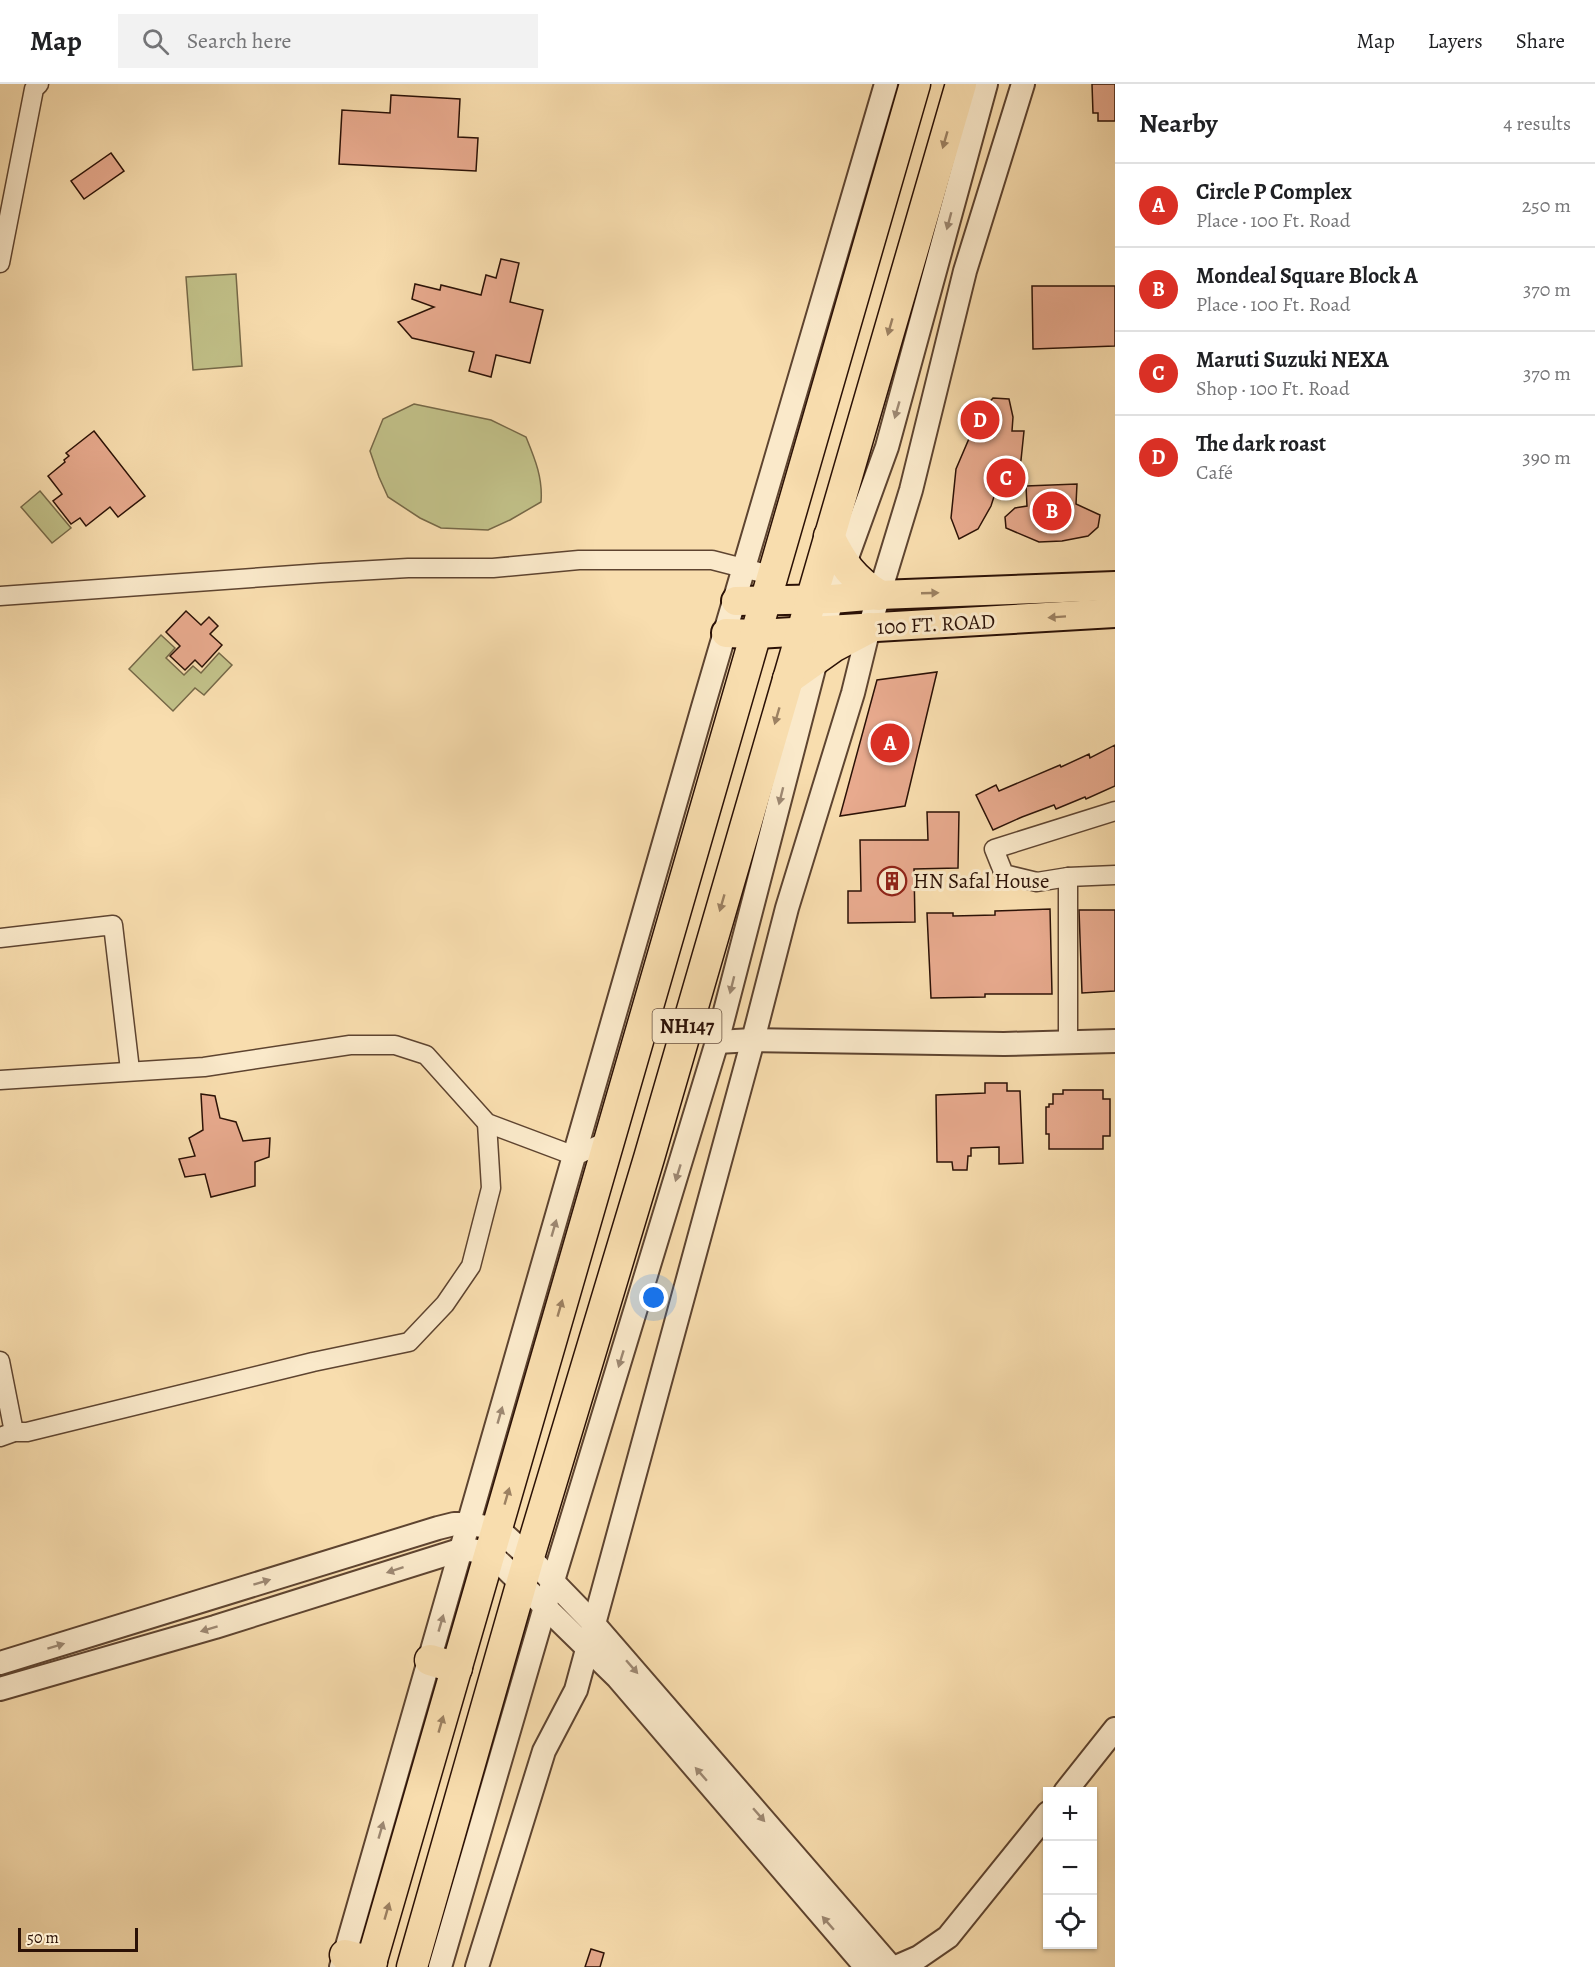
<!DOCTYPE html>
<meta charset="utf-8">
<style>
:root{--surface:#fff;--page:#f2f2f2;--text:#202124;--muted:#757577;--line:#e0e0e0;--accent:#d93025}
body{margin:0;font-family:Alegreya,serif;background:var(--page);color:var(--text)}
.controls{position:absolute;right:18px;bottom:18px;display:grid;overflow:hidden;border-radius:0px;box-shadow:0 2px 4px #0004}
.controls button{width:54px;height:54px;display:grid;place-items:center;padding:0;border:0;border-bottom:2px solid var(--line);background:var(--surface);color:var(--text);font:30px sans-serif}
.scale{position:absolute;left:18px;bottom:15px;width:120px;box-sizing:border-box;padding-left:6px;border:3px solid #2b1106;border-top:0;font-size:16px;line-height:21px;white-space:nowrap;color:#2b1106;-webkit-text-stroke:4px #fae9ca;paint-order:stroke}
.you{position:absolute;left:654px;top:1214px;width:21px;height:21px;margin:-15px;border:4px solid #fff;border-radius:50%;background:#1a73e8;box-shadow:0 0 0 9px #1a73e833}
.badge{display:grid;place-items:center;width:39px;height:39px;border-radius:50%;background:var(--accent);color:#fff;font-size:20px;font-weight:700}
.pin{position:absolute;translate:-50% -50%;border:3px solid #fff;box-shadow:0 2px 6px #0006}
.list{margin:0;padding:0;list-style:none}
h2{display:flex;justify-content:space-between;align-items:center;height:78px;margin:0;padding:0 24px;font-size:26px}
h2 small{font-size:20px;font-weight:400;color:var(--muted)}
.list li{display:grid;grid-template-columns:39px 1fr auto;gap:18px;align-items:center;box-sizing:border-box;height:84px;padding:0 24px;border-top:2px solid var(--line)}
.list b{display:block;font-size:22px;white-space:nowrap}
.list p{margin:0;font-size:20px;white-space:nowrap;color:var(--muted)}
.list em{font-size:20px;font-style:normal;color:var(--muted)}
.icon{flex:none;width:33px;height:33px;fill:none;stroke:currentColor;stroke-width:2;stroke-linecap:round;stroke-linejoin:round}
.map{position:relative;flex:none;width:1115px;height:1883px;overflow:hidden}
header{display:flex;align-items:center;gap:36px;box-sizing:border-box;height:84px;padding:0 30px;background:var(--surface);border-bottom:2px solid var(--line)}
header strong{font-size:28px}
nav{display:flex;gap:33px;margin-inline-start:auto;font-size:21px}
.search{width:420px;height:54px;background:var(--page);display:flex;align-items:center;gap:15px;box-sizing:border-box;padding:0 21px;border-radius:0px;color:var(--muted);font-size:22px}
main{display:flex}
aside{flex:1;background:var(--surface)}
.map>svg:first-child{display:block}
.green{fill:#c1c088;stroke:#766847;stroke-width:1.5}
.building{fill:#e8aa8e;stroke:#2b1106;stroke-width:1.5}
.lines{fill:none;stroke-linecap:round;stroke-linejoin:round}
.minor-casing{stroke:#5e4430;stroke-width:21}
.tertiary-casing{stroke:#5e4430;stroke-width:26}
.primary-casing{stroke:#2b1106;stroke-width:32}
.trunk-casing{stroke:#2b1106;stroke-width:33}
.minor{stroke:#fae9ca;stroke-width:18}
.tertiary{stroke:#fae9ca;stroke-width:22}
.primary{stroke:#f8ddae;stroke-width:28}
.trunk{stroke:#f8ddae;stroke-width:30}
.oneway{fill:#9c8162}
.oneway2{fill:#9d8872}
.labels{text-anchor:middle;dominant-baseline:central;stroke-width:6;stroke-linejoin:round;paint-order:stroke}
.shield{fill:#fae9ca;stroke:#695241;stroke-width:1.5}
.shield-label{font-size:20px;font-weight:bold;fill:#2b1106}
.street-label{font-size:21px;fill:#2b1106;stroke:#fae9ca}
.poi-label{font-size:21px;fill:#2b1106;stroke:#fae9ca;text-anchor:start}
</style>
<header>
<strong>Map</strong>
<div class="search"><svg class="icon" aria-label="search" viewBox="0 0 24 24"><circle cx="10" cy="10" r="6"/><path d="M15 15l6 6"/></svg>Search here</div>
<nav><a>Map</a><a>Layers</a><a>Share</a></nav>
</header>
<main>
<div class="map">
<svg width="1115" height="1883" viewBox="0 0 1115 1883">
<rect width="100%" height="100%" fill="#f8ddae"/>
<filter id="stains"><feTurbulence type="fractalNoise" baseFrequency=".00333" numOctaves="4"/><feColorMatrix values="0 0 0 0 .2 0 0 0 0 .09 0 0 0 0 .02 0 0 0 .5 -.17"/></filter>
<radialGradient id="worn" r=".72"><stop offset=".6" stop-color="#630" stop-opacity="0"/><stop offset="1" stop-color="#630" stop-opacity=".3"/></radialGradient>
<g class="green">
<polygon points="236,190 242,282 193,286 186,193"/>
<path d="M414,320L491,336L526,353C535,375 543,394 541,418L510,436L488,446L441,444L420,434L388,413L379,393L370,367L383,335Z"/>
<polygon points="40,407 71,444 52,459 21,423"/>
<polygon points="161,551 175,564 166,574 184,591 193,582 201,589 219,569 232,581 204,611 195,604 173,627 129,585"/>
</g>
<g class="building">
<polygon points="1092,0 1115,0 1115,37 1098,37 1098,29 1093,29"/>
<polygon points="391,11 460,15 458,53 478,54 476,87 339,80 342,26 390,29"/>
<polygon points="111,69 124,87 84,115 71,97"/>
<polygon points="501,175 519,179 510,218 543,226 530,279 496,271 491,293 469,287 474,268 412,254 398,238 434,223 412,215 415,200 440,206 441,201 481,211 486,191 496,194"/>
<polygon points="1032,202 1115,202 1115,262 1033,265"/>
<polygon points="993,314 1009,315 1013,333 1012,347 1024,347 1021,376 1015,394 999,397 991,422 978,445 959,455 951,434 956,385 980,329"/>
<polygon points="94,347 145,412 118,433 110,423 86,442 80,434 71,440 53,417 62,410 48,392 65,378 64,376 69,372 66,369"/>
<polygon points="1077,400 1076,420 1100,431 1098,443 1088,452 1062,457 1039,458 1006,444 1005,433 1015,424 1027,422 1026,402"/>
<polygon points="186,527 201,541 209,533 218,542 210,550 222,561 202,583 195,576 185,586 170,572 180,562 166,548"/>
<polygon points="937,588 905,722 840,732 877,596"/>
<polygon points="1115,661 1115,702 1086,715 1085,713 1056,725 1054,721 1022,733 993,746 976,711 996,701 999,707 1060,681 1061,683 1089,670 1090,674"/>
<polygon points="927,728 959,728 958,784 914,785 915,838 848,839 848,807 861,807 860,756 928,756"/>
<polygon points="1050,825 1052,910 985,910 985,913 931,914 927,829 953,829 953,832 995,831 995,827"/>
<polygon points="1079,826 1115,826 1115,907 1082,909"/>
<polygon points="985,999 1007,999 1007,1007 1020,1007 1023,1079 999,1080 999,1063 971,1064 971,1072 968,1072 967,1086 953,1086 952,1078 937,1078 936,1011 985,1009"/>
<polygon points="1063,1006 1103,1006 1103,1015 1110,1015 1110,1052 1103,1052 1103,1065 1049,1065 1049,1050 1046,1050 1046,1023 1049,1023 1049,1020 1053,1020 1053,1010 1063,1010"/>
<polygon points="201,1010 215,1012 220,1034 236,1038 243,1057 270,1054 269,1073 255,1078 255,1102 211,1113 205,1090 185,1093 179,1075 195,1072 189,1054 203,1046"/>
<polygon points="591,1865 604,1869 600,1883 585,1883"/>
</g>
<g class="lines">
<g class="minor-casing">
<g id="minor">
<polyline points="0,179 34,5 39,0"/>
<polyline points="0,512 321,489 408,484 493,484 579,476 712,476 774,492"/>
<polyline points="1115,727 994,765 1004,790 1037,798 1068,793 1115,791"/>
<polyline points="1068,793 1068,958"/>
<polyline points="0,854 113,841 130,986"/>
<polyline points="0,996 204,983 350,961 395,961 426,971 487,1039 575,1072 609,1056"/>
<polyline points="0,1277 14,1348"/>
<polyline points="0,1353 14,1348 27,1348 313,1278 409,1258 445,1220 471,1182 491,1104 487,1039"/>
</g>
</g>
<g class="tertiary-casing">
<g id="tertiary">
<polyline points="717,958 753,956 1004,960 1115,957"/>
<polyline points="0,1579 438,1444 454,1440 470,1440 498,1445 529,1473 593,1539 891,1883"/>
<polyline points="0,1605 215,1543 463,1465 490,1469 618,1594 866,1883"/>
<polyline points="1065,1708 1115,1645"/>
<polyline points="341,1883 703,623 886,0"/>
<polyline points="440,1883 545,1523 717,958 832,515 887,363 986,0"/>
<polyline points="477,1883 544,1667 576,1606 753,956 787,824 853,609 869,544 911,406 965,187 1023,0"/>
<polyline points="896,1883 919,1873 948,1853 1048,1729"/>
</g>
</g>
<g class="primary-casing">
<g id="primary">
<polyline points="736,517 832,515 879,511 1115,502"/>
<polyline points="726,549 757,550 1115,529"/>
</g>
</g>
<g class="trunk-casing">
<g id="trunk">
<path d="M829,452C842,479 853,495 879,511"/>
<polyline points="788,595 833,563 869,544"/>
<polyline points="430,1576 457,1584"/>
<polyline points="345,1871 372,1878"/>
<polyline points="370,1883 915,0"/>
<polyline points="412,1883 529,1473 649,1074 961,0"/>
</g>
</g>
<use href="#minor" class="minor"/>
<use href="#tertiary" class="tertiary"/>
<use href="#primary" class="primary"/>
<use href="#trunk" class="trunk"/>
</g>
<defs><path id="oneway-solid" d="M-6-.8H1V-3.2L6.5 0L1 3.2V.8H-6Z" transform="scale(1.5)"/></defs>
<g class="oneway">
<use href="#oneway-solid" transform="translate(945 56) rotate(106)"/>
<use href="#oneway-solid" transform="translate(890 243) rotate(106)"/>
<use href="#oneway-solid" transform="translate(930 509) rotate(-2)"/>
<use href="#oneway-solid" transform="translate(1057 533) rotate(176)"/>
<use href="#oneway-solid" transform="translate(777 632) rotate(106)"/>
<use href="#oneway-solid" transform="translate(722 819) rotate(106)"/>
<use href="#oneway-solid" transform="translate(560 1224) rotate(-74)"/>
<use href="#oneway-solid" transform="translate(507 1412) rotate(-74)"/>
<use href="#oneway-solid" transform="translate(441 1640) rotate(-74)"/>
<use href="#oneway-solid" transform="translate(387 1827) rotate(-74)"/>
</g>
<g class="oneway2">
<use href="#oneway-solid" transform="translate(949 137) rotate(105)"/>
<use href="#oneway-solid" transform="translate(897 326) rotate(106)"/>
<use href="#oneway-solid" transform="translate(781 712) rotate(104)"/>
<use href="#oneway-solid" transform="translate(732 901) rotate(104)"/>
<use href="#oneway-solid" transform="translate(678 1089) rotate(107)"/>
<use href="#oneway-solid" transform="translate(554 1144) rotate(-74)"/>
<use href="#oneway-solid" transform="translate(621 1275) rotate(107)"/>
<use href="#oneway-solid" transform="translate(500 1331) rotate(-74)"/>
<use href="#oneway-solid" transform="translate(395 1486) rotate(162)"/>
<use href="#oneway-solid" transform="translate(262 1498) rotate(-17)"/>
<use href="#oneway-solid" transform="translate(441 1539) rotate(-74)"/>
<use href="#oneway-solid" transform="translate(209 1545) rotate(163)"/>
<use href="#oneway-solid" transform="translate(56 1562) rotate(-17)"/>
<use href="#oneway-solid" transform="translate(632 1583) rotate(49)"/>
<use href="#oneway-solid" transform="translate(701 1690) rotate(-131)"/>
<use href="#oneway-solid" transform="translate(759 1731) rotate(49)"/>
<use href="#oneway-solid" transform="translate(381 1746) rotate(-74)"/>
<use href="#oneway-solid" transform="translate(828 1839) rotate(-131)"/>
</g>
<defs>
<g id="building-ring" transform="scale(1.5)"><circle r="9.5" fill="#fae9ca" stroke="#8f2418" stroke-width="1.5"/><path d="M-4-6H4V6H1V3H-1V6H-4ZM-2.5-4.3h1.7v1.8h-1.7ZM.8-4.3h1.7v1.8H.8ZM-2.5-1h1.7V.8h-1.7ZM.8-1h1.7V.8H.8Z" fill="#8f2418"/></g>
</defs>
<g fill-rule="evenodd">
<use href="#building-ring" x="892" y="797"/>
</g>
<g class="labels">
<rect class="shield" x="652.5" y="925" width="69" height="34" rx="4.5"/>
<g class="shield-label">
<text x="687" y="942">NH147</text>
</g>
<g class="street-label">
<text transform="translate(936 540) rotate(-3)">100 FT. ROAD</text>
</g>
<g class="poi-label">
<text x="913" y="797">HN Safal House</text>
</g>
</g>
<rect width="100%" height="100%" filter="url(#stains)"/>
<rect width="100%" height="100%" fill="url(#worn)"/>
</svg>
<div class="controls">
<button>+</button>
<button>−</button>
<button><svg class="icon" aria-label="locate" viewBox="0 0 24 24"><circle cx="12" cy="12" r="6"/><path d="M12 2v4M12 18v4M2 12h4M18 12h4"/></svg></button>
</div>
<div class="scale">50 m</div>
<div class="you"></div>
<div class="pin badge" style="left:890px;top:659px">A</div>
<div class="pin badge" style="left:1052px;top:427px">B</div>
<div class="pin badge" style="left:1006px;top:394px">C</div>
<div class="pin badge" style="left:980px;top:336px">D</div>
</div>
<aside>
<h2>Nearby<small>4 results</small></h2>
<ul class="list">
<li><span class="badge">A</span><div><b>Circle P Complex</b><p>Place · 100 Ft. Road</p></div><em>250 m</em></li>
<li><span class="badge">B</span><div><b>Mondeal Square Block A</b><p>Place · 100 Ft. Road</p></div><em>370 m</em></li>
<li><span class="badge">C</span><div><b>Maruti Suzuki NEXA</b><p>Shop · 100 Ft. Road</p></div><em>370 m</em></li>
<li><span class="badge">D</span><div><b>The dark roast</b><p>Café</p></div><em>390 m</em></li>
</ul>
</aside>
</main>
